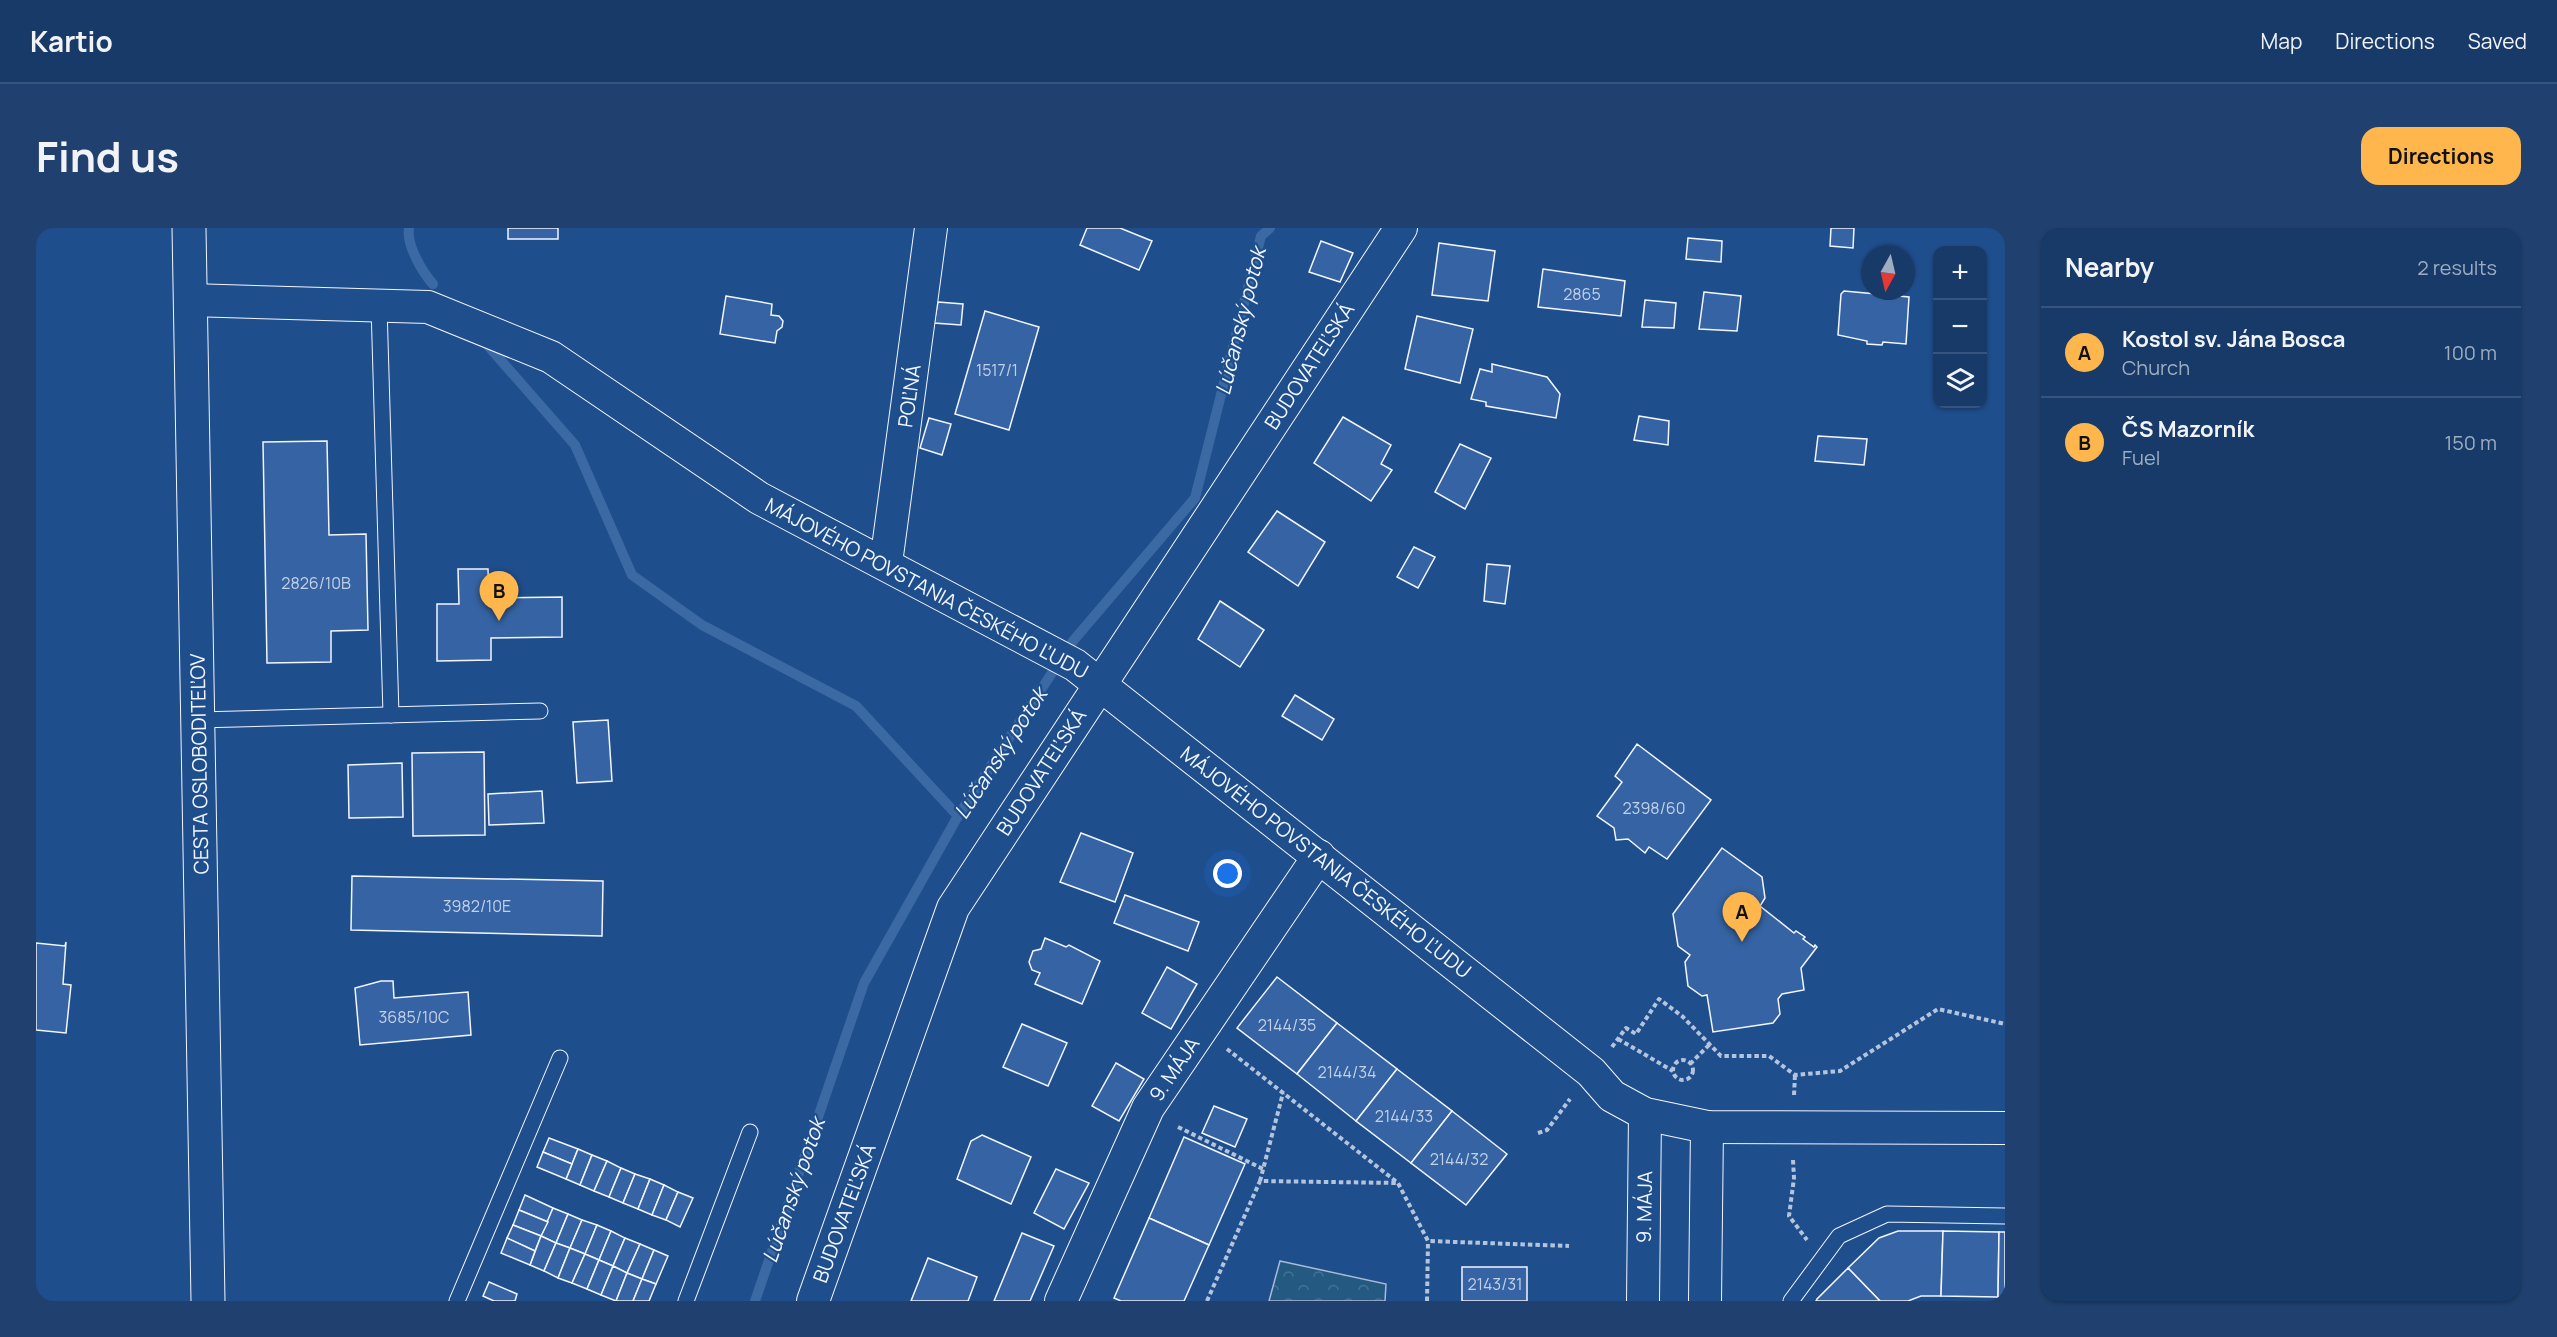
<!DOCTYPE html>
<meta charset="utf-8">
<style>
:root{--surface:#173a69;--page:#20416f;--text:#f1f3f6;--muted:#9eadc0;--line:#36547d;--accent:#ffb74d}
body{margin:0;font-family:Manrope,sans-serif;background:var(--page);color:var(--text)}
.controls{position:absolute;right:18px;top:18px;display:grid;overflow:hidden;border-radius:12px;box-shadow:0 2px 4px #0004}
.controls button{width:54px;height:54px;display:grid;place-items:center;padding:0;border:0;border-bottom:2px solid var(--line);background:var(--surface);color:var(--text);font:30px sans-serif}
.compass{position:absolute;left:1825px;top:18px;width:54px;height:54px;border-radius:50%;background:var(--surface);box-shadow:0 2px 4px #0004;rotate:188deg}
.you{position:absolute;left:1192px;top:646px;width:21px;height:21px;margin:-15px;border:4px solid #fff;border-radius:50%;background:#1a73e8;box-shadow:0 0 0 9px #1a73e833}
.badge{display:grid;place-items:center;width:39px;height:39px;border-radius:50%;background:var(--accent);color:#111;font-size:20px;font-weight:700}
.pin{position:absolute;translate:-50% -50px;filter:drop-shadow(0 2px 3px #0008)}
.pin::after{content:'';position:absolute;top:32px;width:21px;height:18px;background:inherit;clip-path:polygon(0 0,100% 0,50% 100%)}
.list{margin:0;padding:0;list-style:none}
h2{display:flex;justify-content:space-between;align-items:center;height:78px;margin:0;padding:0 24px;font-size:26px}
h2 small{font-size:20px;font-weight:400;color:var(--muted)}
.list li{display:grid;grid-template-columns:39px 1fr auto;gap:18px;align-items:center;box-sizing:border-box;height:90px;padding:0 24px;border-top:2px solid var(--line)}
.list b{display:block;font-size:22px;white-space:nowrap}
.list p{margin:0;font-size:20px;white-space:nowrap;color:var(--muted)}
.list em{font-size:20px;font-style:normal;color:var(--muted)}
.icon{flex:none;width:33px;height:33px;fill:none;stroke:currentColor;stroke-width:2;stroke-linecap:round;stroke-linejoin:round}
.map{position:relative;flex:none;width:1969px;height:1073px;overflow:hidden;border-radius:18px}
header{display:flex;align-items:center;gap:36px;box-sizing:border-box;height:84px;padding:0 30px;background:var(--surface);border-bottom:2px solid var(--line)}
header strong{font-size:28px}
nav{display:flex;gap:33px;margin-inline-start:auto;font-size:21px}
.intro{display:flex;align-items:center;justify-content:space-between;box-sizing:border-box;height:144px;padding:0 36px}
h1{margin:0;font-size:42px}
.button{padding:15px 27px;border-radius:18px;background:var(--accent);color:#111;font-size:21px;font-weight:700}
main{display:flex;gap:36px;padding:0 36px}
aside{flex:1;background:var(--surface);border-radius:18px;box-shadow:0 2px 4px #0004}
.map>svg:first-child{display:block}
.park{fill:url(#park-crowns);stroke:#a8bbd7;stroke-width:1.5}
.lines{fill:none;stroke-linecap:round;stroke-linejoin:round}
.stream{stroke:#3b69a3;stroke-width:10}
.building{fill:#3563a3;stroke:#f2f6ff;stroke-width:1.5}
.lane-casing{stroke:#f2f6ff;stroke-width:17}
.street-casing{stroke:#f2f6ff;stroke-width:34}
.secondary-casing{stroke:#f2f6ff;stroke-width:35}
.path{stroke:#b3c4dc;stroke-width:4;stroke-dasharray:4.5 3;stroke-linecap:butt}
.lane{stroke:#1f4e8c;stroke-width:15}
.street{stroke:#1f4e8c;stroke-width:32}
.secondary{stroke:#1f4e8c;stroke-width:33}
.labels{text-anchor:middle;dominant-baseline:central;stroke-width:4.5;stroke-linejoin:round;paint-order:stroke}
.number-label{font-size:16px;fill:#c3d1e8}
.street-label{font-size:20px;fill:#f2f6ff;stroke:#1f4e8c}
.water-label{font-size:21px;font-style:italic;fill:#f2f6ff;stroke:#1f4e8c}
</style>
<header>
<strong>Kartio</strong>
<nav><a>Map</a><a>Directions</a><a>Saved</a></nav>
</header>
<div class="intro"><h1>Find us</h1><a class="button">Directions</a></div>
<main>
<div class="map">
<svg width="1969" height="1073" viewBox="0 0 1969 1073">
<defs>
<pattern id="park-crowns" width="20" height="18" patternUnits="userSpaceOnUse" patternTransform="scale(1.5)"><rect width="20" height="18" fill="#245a82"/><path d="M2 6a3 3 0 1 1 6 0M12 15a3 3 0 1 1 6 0" fill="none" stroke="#447295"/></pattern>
</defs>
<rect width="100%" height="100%" fill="#1f4e8c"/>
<polygon class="park" points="1244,1033 1350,1056 1349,1073 1233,1073"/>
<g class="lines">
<g class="stream">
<path d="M373,0C370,16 386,44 397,56"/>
<polyline points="447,112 539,217 596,347 666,397 820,478 922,588"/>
<polyline points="719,1073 828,755 922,588 1037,413 1159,270 1225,8 1234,0"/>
</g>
</g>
<g class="building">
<rect x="472" y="0" width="50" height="11"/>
<polygon points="1051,0 1084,0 1116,13 1103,42 1044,17"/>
<polygon points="1795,0 1818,0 1817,20 1794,18"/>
<polygon points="1652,10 1686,13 1685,34 1650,31"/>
<polygon points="1285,13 1317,25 1304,54 1273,44"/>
<polygon points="1403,15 1459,23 1452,73 1396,67"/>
<polygon points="1507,41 1589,53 1585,88 1502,79"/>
<polygon points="1808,63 1873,69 1870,116 1847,114 1846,117 1831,116 1831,113 1802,107 1805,66"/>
<polygon points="1668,64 1705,68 1701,103 1663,101"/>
<polygon points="690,68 736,76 735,87 743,88 747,93 746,99 741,103 739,115 684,106"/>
<polygon points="1609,72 1640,75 1638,100 1606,99"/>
<polygon points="902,74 927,76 925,97 898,95"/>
<polygon points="949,83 1003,99 973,202 919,186"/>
<polygon points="1381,88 1437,101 1424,155 1369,141"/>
<polygon points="1456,136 1511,149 1524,166 1520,190 1450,178 1450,174 1435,171 1444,141 1456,144"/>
<polygon points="1603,188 1633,193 1632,217 1598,212"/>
<polygon points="1307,189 1355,217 1345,236 1356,242 1335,273 1278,235"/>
<polygon points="893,190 915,196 906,227 884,220"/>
<polygon points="1782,208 1831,211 1828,237 1779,233"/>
<polygon points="291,213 293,307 330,306 332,402 295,403 295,434 231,435 227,214"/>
<polygon points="1424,216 1455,230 1429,281 1399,264"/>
<polygon points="1241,283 1289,314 1262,358 1212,324"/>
<polygon points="1378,319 1399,329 1382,360 1361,349"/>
<polygon points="1451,336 1474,338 1469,376 1448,373"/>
<polygon points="422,341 452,341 453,370 526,369 526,409 455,410 455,432 401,433 401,376 423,376"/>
<polygon points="1184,373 1228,402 1204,439 1162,411"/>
<polygon points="1259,467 1298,491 1286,512 1246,488"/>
<polygon points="572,492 576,553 541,555 537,494"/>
<polygon points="1601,516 1675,572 1631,631 1613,619 1609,625 1592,611 1580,612 1578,600 1561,588 1586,554 1579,548"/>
<polygon points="448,524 449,607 377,608 376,525"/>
<polygon points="366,535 367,589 313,590 312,537"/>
<polygon points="506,563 508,595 453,597 452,566"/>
<polygon points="1045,605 1097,625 1079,674 1024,654"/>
<polygon points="1686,620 1726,649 1729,670 1724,678 1758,705 1760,703 1769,709 1767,711 1778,719 1779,717 1781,719 1765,740 1768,762 1746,766 1742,771 1744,786 1737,795 1677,804 1671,767 1666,768 1652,758 1649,734 1654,727 1642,718 1637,686"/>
<polygon points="316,648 567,653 566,708 315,702"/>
<polygon points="1089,667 1163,694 1152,723 1078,695"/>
<polygon points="1009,710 1030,719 1033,717 1064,733 1046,776 999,756 1004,745 996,742 993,734 997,723 1005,721"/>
<polygon points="30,714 27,756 35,757 30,805 0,802 0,715 29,718"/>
<polygon points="1131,739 1161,756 1135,801 1106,785"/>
<polygon points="1241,749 1301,795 1261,846 1201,800"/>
<polygon points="345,753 357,753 358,770 432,764 435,807 324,817 319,760"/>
<polygon points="1301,795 1361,841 1320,893 1261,846"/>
<polygon points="986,796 1031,815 1012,858 967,839"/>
<polygon points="1080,835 1108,851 1083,893 1056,878"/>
<polygon points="1361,841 1416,883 1375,935 1320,893"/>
<polygon points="1178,878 1211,891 1199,919 1166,905"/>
<polygon points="1416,883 1471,926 1430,977 1375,935"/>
<polygon points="946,907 995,929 975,976 921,951 935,913"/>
<polygon points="1148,909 1209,936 1173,1017 1113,990"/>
<polygon points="513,910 542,921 536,936 507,924"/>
<polygon points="542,921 556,927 544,957 530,951"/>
<polygon points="507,924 536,936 530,951 501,939"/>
<polygon points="556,927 571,933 558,963 544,957"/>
<polygon points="571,933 585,940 573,969 558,963"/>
<polygon points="585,940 599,946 587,975 573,969"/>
<polygon points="1020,941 1053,955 1028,1001 998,985"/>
<polygon points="599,946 614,951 602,981 587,975"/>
<polygon points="614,951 628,957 616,987 602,981"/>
<polygon points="628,957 642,964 630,992 616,987"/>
<polygon points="642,964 657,970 644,999 630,992"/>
<polygon points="489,967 517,980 512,994 483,982"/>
<polygon points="517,980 532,986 520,1015 505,1008"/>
<polygon points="483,982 512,994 505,1008 477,997"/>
<polygon points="532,986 546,992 534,1020 520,1015"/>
<polygon points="1113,990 1173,1017 1148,1073 1085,1073 1078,1070"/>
<polygon points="546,992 561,997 549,1026 534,1020"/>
<polygon points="477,997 505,1008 499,1023 471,1010"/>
<polygon points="561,997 575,1003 563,1032 549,1026"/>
<polygon points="575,1003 589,1010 577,1038 563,1032"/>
<polygon points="1862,1003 1907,1003 1905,1068 1885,1068 1872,1073 1844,1073 1812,1040 1843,1010"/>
<polygon points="1907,1003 1963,1004 1962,1069 1905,1068"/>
<polygon points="1963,1004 1969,1004 1969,1069 1962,1069"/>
<polygon points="986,1005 1018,1018 994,1073 958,1073"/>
<polygon points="505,1008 520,1015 508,1043 494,1037"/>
<polygon points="471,1010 499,1023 494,1037 465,1025"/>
<polygon points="589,1010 604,1016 591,1045 577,1038"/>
<polygon points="520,1015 534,1020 522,1050 508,1043"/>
<polygon points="604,1016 618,1022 606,1051 591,1045"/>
<polygon points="534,1020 549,1026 536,1055 522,1050"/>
<polygon points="618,1022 632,1028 620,1056 606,1051"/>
<polygon points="549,1026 563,1032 551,1061 536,1055"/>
<polygon points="892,1030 941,1049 932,1073 875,1073"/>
<polygon points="563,1032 577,1038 565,1067 551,1061"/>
<polygon points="577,1038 591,1045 580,1073 565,1067"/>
<rect x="1426" y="1039" width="65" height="34"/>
<polygon points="1812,1040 1844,1073 1780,1073 1781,1071"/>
<polygon points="591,1045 606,1051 597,1073 580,1073"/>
<polygon points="606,1051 620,1056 613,1073 597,1073"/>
<polygon points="453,1054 481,1066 479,1073 458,1073 447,1068"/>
</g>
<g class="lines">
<g class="lane-casing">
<g id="lane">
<polyline points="343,78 355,487"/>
<polyline points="162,492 504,483"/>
<polyline points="421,1073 524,830"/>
<polyline points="650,1073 714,904"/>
<polyline points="1755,1073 1803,1008 1851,986 1969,988"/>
</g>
</g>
<g class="street-casing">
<g id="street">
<polyline points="154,72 392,79 515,129 723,270 1039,437 1555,844 1576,868 1609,886 1671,899 1969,900"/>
<polyline points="850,335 895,0"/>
<polyline points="777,1073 917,680 1365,0"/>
<polyline points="1025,1073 1112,880 1283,628"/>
<polyline points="1607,1073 1609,886"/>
<polyline points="1669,1073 1671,899"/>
</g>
</g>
<g class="secondary-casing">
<polyline id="secondary" points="153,0 172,1073"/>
</g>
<g class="path">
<polyline points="1582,811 1637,843"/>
<polyline points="1576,819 1590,800 1600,806 1623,771 1646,788 1685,828 1733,828 1759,847 1804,843 1902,781 1969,796"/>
<polyline points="1191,821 1362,955 1392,1013 1533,1018"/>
<circle cx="1647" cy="842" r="10"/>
<polyline points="1654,836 1674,816"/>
<polyline points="1758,867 1759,847"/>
<polyline points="1142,899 1227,941"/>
<polyline points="1502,905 1511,902 1534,871"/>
<polyline points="1757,932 1758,950 1753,988 1771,1012"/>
<polyline points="1224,953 1247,865"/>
<polyline points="1171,1073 1224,953 1361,955"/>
<polyline points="1391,1073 1392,1013"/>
</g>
<use href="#lane" class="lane"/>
<use href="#street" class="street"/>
<use href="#secondary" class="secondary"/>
</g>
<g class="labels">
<g class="number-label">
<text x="1546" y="66">2865</text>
<text x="961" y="142">1517/1</text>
<text x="280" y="355">2826/10B</text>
<text x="1618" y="580">2398/60</text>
<text x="441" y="678">3982/10E</text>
<text x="378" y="789">3685/10C</text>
<text x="1251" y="797">2144/35</text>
<text x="1311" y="844">2144/34</text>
<text x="1368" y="888">2144/33</text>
<text x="1423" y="931">2144/32</text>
<text x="1459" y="1056">2143/31</text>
</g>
<g class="street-label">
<text transform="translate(1273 138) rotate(-57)">BUDOVATEĽSKÁ</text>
<text transform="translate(873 168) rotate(-82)">POĽNÁ</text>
<text transform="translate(891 360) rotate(28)">MÁJOVÉHO POVSTANIA ČESKÉHO ĽUDU</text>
<text transform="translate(163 536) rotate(-91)">CESTA OSLOBODITEĽOV</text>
<text transform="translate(1005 544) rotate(-57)">BUDOVATEĽSKÁ</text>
<text transform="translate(1290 634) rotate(38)">MÁJOVÉHO POVSTANIA ČESKÉHO ĽUDU</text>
<text transform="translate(1138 841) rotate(-56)">9. MÁJA</text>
<text transform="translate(1608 979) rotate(-89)">9. MÁJA</text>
<text transform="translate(808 985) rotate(-70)">BUDOVATEĽSKÁ</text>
</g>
<g class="water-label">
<text transform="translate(1204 93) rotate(-76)">Lúčanský potok</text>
<text transform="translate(964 525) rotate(-57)">Lúčanský potok</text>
<text transform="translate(757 962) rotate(-71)">Lúčanský potok</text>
</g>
</g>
</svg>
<div class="controls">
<button>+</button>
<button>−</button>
<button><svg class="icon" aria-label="layers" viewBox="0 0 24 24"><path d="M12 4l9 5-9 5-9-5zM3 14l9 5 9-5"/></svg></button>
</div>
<svg class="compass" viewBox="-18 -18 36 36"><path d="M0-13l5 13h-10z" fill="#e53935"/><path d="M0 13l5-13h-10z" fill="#9eadc0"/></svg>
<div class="you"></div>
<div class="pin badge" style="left:1706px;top:714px">A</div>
<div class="pin badge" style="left:463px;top:393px">B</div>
</div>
<aside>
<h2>Nearby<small>2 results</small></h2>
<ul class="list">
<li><span class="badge">A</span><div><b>Kostol sv. Jána Bosca</b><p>Church</p></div><em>100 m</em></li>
<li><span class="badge">B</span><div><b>ČS Mazorník</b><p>Fuel</p></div><em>150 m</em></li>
</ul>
</aside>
</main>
